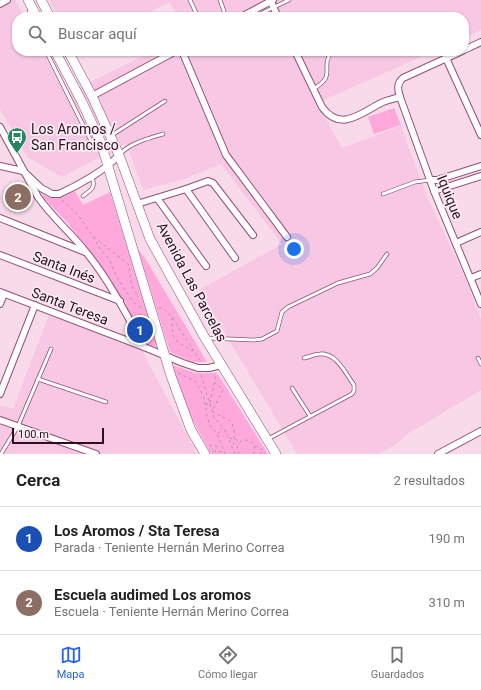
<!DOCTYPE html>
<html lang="es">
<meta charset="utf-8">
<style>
:root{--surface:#fff;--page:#f2f2f2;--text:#222;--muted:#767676;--line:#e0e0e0;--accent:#2563eb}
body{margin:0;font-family:Roboto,sans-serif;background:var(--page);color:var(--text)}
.scale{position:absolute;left:12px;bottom:10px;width:92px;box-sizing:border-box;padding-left:4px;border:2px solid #2a1020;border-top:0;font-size:11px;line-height:14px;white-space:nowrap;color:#2a1020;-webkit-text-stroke:3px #fbecf4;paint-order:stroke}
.you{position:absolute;left:294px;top:249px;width:14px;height:14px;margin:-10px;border:3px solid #fff;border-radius:50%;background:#1a73e8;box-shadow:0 0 0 6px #1a73e833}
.badge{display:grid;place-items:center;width:26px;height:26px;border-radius:50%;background:var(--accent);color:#fff;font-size:13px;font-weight:700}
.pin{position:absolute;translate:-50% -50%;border:2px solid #fff;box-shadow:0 1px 4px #0006}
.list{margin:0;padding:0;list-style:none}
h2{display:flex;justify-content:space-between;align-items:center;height:52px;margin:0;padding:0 16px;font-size:17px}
h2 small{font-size:13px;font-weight:400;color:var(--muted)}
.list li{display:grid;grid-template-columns:26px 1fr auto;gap:12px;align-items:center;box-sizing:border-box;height:64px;padding:0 16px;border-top:1px solid var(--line)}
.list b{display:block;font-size:15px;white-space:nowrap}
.list p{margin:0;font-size:13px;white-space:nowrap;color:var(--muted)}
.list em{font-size:13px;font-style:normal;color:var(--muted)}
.icon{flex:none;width:22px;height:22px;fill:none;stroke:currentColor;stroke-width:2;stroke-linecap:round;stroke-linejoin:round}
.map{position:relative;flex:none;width:481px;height:454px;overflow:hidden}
.search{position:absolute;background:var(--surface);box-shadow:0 1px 3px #0004;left:12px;right:12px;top:12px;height:44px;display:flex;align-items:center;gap:10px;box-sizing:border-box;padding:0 14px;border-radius:16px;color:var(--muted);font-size:15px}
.sheet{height:180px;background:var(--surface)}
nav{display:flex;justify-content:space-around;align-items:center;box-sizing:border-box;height:56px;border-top:1px solid var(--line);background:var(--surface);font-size:11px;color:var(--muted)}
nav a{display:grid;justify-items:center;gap:2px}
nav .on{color:var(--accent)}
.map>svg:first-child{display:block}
.built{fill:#f8c7e3}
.green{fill:#ffa8dc}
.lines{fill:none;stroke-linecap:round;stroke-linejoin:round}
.lane-casing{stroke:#915078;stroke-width:4.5}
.street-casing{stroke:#915078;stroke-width:8}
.secondary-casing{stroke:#915078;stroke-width:10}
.path{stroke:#b598a8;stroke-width:1;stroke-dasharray:3 3;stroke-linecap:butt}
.lane{stroke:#fff;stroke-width:3}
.street{stroke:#fff;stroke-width:6}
.secondary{stroke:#fff;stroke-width:9}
.labels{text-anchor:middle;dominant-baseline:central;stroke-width:3.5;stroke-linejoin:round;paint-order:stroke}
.poi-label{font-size:14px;fill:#2a1020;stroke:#fbecf4;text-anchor:start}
.street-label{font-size:14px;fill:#2a1020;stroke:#fbecf4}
</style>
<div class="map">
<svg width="481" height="454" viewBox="0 0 481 454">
<rect width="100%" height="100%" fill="#f8daea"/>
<g class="built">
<polygon points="0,0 15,0 24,17 17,17 17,51 42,51 66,94 153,51 434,51 317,103 342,148 401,126 426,194 466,280 481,320 481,390 409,433 396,444 379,454 297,454 199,290 282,244 221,164 184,179 143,190 131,156 125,144 62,177 27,157 0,109"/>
<polygon points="49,0 481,0 481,30 464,38 464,17 178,17 169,2 140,17 58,17"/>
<polygon points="49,315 141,349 197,454 0,454 0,405 13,409"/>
</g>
<g class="green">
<polygon points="394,108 401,125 374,134 368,117"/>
<path d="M75,191L83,205L110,192L158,347L145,344L125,302L90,252L65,220L40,194C56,200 61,199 75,191Z"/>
<polygon points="138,249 145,258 207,362 193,362 170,352"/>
<polygon points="172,365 196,373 215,373 219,376 268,454 211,454 190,415"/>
</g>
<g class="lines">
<g class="lane-casing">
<g id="lane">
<polyline points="190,0 198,17"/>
<polyline points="220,0 226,17"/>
<polyline points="29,17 30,7"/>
<polyline points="258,17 264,12 289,0"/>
<polyline points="46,51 90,139 101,148"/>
<polyline points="208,53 211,51"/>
<path d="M313,89C338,75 319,68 332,51"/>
<polyline points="112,135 165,101"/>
<path d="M120,154C130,143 149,138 163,134"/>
<polyline points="383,194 415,182 430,180"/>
<path d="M83,196C91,190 96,188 92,177"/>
<polyline points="206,338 254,340 262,339 277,331 282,312 288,307 338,283 370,274 377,268 387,254"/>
<polyline points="478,358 481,364"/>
<polyline points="38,379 106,402"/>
<polyline points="292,388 310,416"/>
<path d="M268,439L352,394L354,391V385C346,374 336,352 320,354C315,354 309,357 304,358"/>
<polyline points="1,454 18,426 51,349"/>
</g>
</g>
<g class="street-casing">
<g id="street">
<polyline points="270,0 278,17"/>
<polyline points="0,4 7,0"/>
<polyline points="241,17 273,0"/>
<polyline points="464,50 481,42"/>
<polyline points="182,51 226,155 287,237"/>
<path d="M295,51L322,107C340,132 360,114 379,104C386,100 393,99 400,97"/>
<path d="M462,51L403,78C396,84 398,90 400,97L434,191L481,304"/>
<polyline points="446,58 481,135"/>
<polyline points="92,96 176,51"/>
<path d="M0,127L38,197C52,217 71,233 86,252C109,280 127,315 144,347"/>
<path d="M0,166L23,171L41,188L52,194H59C77,186 106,170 119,155"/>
<polyline points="430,180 437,180 481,166"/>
<polyline points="186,189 235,258"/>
<polyline points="434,191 481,176"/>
<polyline points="157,198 206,266"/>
<polyline points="137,204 186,189 208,181 213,183 253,235"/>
<polyline points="0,218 85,252"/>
<polyline points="456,243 481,232"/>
<polyline points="0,255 120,301"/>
<polyline points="471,278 481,274"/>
<polyline points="0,292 144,347 183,363 198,368 209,368 221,365"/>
<polyline points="0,304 4,294"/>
<polyline points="0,394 35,305"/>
<polyline points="0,420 96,454"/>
<polyline points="438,454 481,431"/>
</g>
</g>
<g class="secondary-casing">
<g id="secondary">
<polyline points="28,0 37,17"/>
<polyline points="41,0 50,17"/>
<polyline points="55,51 82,102 101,143 171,376 191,430 205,454"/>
<polyline points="68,51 92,96 119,155 150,239 205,338 276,454"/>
</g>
</g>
<g class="path">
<polyline points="62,200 78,215 96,241 100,249 109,259 118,279 134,303 143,309"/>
<polyline points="94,237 128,264 132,287 139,297"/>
<polyline points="159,308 163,308 172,317 201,362"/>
<path d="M172,317C172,342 173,339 193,351"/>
<polyline points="178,373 195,381 200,389 204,398 207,416 210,425 217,434 225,454"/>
<polyline points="201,375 214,417 225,430 235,454"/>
<path d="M214,382L223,390L212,411C217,415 221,416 227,419C237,424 234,439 233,448"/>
<polyline points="205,404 210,404 216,373"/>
<polyline points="218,434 222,428"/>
<polyline points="229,438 241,441"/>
<polyline points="209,445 221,447"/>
<polyline points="255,446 261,448 265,454"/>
<polyline points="213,451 224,452"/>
<path d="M239,454C233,443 245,435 254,444L255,450L253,454"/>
<polyline points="260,454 262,452"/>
</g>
<use href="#lane" class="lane"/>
<use href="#street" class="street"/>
<use href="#secondary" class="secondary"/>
</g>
<defs>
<g id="bus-pin" transform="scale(1)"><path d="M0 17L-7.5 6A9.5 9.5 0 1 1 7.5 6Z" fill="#238862" stroke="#fbecf4"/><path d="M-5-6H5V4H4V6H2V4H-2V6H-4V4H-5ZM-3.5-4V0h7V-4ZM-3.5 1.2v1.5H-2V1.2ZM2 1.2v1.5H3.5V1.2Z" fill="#fff"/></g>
</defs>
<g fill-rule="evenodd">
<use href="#bus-pin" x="17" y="137"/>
</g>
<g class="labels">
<g class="poi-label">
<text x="31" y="129">Los Aromos /<tspan x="31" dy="16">San Francisco</tspan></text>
</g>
<g class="street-label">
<text transform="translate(450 197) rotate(68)">Iquique</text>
<text transform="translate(64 267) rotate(21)">Santa Inés</text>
<text transform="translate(192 282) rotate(62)">Avenida Las Parcelas</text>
<text transform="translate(70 306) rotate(21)">Santa Teresa</text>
</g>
</g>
</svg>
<div class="scale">100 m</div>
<div class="you"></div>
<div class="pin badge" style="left:140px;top:330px;background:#1a4fb4">1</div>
<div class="pin badge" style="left:18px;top:197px;background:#8d6e63">2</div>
<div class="search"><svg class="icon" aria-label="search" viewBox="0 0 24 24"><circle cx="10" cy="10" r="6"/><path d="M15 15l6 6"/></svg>Buscar aquí</div>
</div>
<section class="sheet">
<h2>Cerca<small>2 resultados</small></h2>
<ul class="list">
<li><span class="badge" style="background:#1a4fb4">1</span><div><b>Los Aromos / Sta Teresa</b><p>Parada · Teniente Hernán Merino Correa</p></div><em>190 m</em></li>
<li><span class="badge" style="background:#8d6e63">2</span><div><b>Escuela audimed Los aromos</b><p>Escuela · Teniente Hernán Merino Correa</p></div><em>310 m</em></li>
</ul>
</section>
<nav>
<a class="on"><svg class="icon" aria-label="map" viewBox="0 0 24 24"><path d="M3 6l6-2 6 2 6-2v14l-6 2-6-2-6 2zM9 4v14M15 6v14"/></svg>Mapa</a>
<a><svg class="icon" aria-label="directions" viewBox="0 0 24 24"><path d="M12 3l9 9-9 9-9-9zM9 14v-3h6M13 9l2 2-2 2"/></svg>Cómo llegar</a>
<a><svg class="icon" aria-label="saved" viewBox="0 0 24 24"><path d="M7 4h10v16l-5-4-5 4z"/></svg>Guardados</a>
</nav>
